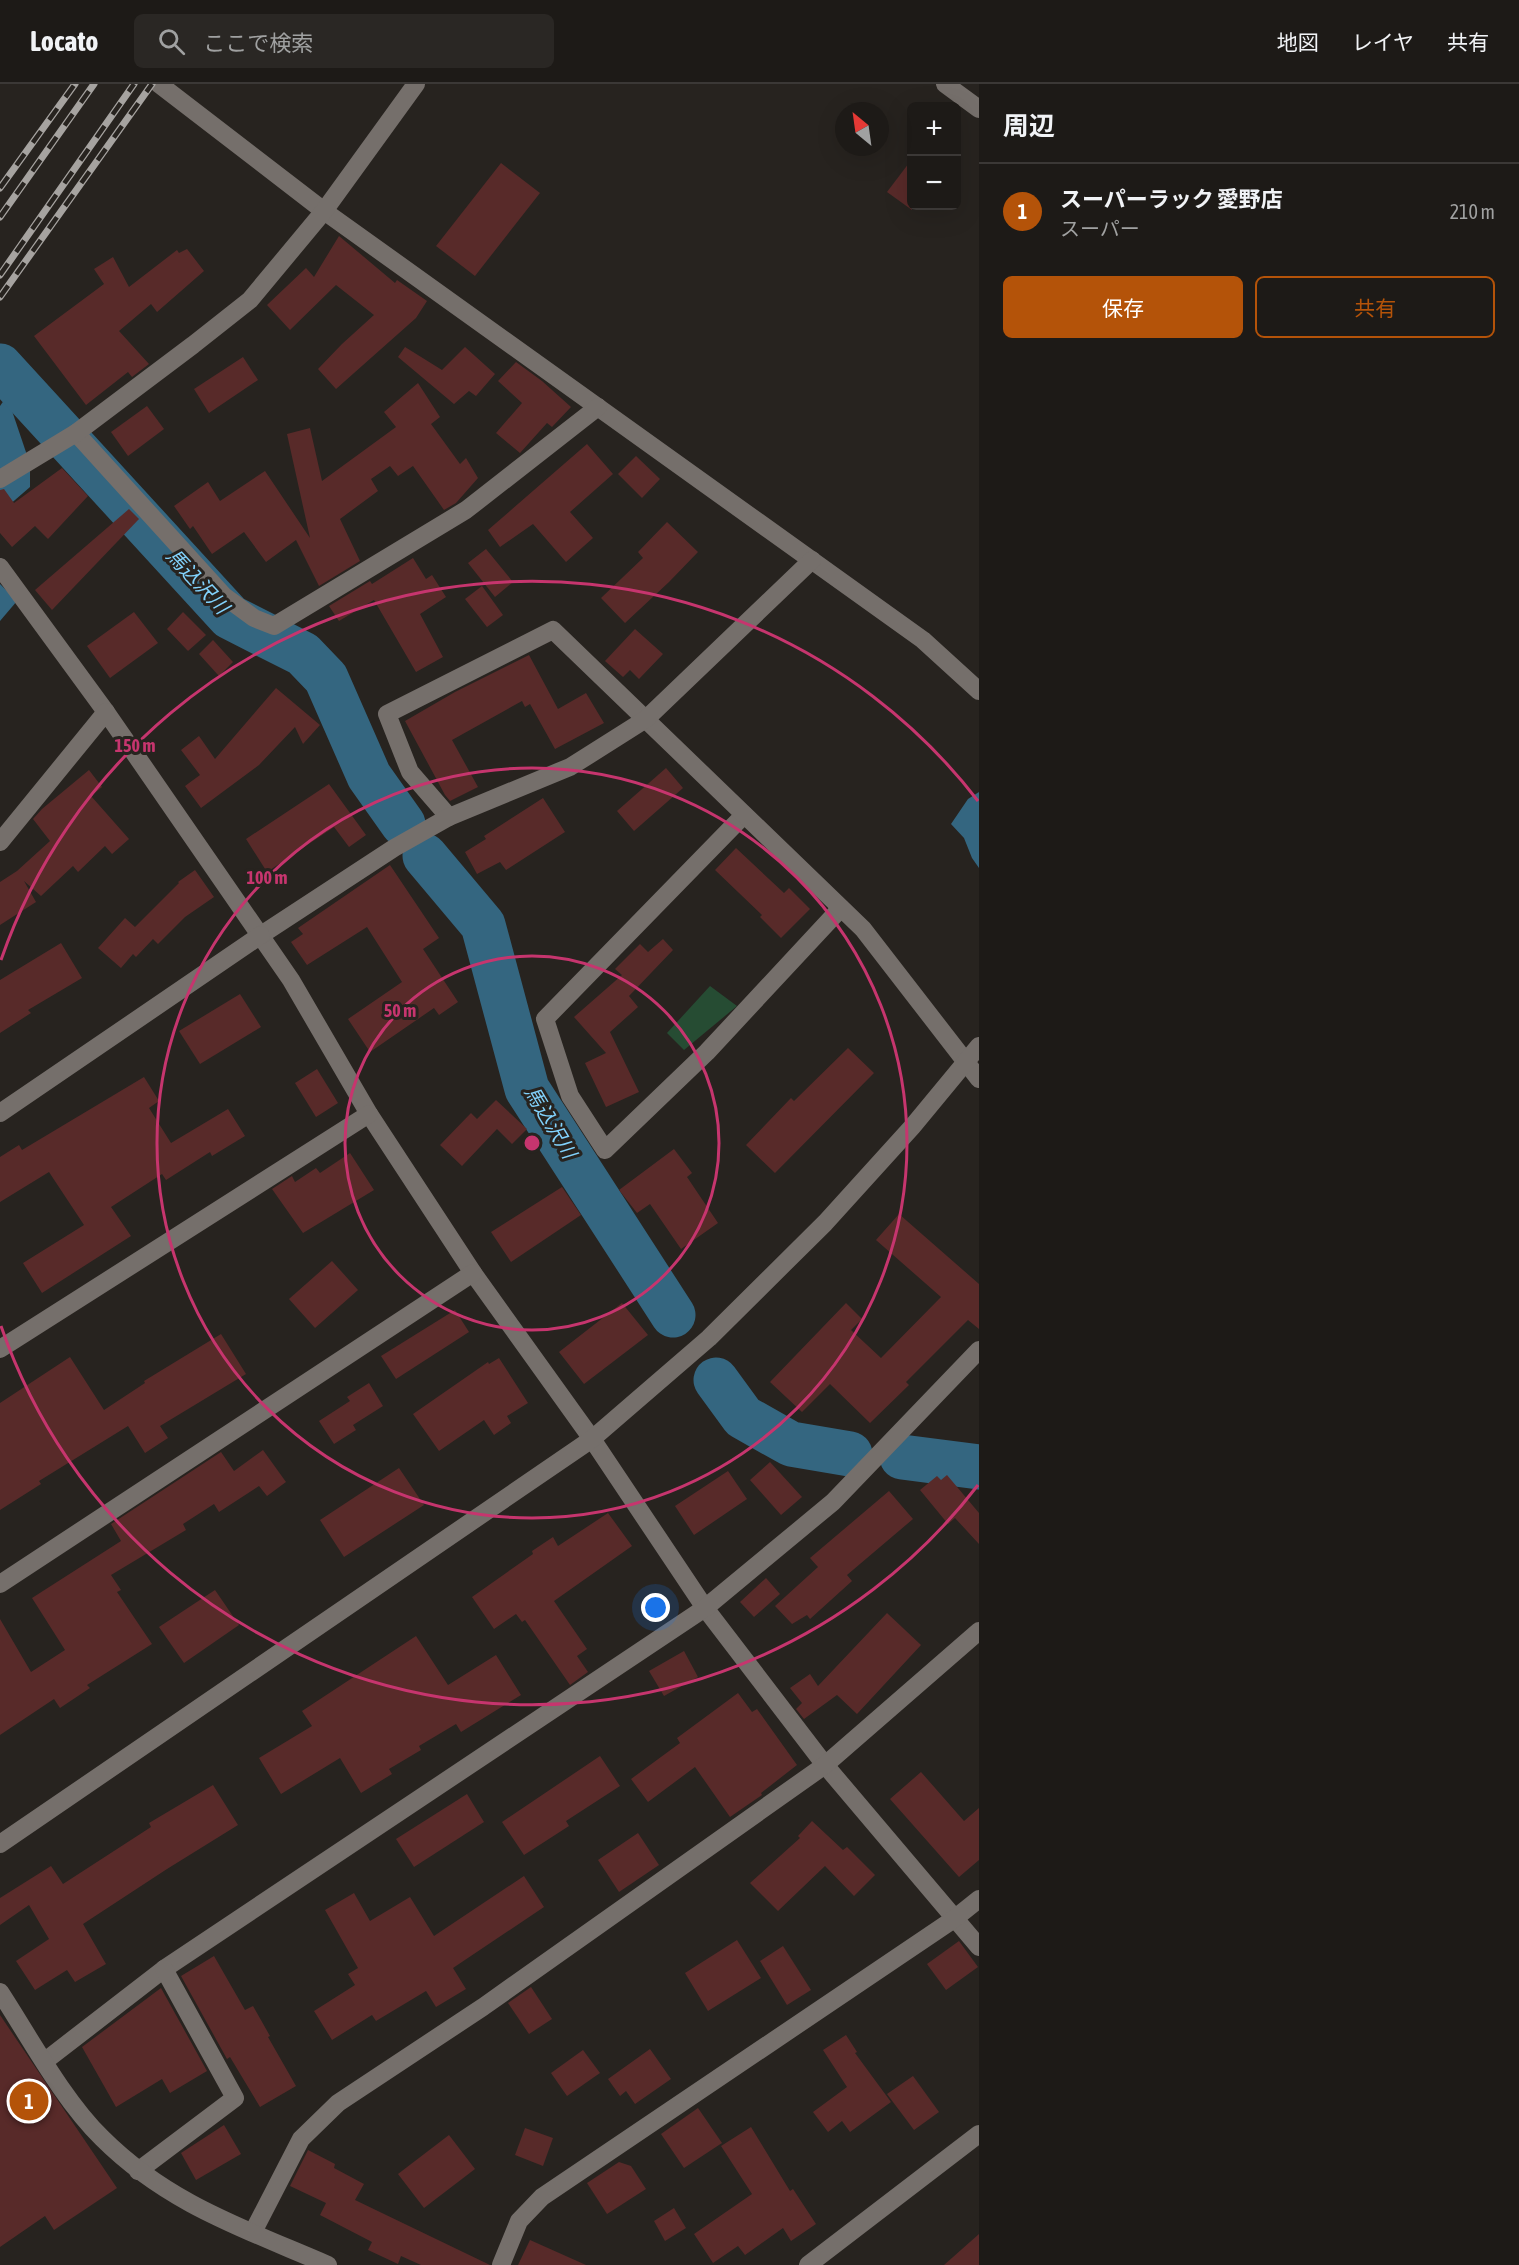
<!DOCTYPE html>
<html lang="ja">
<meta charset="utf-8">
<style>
:root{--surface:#1d1a17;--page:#2a2724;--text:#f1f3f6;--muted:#a0a1a1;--line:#3b3836;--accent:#b45309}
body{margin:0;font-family:"Asap Condensed","Noto Sans JP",sans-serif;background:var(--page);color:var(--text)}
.controls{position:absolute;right:18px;top:18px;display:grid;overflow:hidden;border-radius:9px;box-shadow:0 6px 24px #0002}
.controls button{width:54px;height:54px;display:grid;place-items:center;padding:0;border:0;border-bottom:2px solid var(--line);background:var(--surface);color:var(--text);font:30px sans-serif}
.compass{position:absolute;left:835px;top:18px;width:54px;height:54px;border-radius:50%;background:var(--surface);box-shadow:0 6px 24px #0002;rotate:331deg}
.you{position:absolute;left:656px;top:1524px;width:21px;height:21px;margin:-15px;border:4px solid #fff;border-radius:50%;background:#1a73e8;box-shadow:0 0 0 9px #1a73e833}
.badge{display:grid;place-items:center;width:39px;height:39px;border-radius:50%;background:var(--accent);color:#fff;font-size:20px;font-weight:700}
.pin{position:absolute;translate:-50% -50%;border:3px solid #fff;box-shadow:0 2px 6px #0006}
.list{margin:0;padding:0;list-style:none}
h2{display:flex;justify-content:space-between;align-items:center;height:78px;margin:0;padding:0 24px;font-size:26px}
h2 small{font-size:20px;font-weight:400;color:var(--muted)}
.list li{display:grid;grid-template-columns:39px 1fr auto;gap:18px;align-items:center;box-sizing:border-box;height:96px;padding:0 24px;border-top:2px solid var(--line)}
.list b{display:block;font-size:22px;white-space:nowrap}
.list p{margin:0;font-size:20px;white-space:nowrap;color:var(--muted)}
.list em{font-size:20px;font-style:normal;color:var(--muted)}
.actions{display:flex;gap:12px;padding:18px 24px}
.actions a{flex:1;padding:14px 0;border:2px solid var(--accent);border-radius:9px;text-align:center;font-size:21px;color:var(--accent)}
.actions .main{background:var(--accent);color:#fff}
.icon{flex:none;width:33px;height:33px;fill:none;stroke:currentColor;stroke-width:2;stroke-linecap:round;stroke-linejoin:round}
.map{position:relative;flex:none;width:979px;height:2181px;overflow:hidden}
header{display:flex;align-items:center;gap:36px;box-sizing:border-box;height:84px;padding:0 30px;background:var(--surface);border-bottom:2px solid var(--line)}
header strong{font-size:28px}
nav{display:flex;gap:33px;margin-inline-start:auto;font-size:21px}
.search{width:420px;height:54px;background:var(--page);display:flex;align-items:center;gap:15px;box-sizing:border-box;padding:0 21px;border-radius:9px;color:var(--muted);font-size:22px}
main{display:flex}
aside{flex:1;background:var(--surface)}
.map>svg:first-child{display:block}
.green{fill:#264c33}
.water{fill:#346680}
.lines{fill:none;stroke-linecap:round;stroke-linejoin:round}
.stream{stroke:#346680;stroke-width:8}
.river{stroke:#346680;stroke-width:45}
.building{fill:#582a29}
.minor{stroke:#756f6b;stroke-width:18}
.tertiary{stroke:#756f6b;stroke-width:18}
.rail-casing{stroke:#a6a3a0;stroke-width:7}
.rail{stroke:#27231f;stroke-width:4.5;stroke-dasharray:14;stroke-linecap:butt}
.ring{fill:none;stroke:#c6356e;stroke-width:3}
.labels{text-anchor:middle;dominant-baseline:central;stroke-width:6;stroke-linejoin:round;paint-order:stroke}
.water-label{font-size:20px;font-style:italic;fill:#82d2fc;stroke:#27231f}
.centre{fill:#c6356e;stroke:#27231f;stroke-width:3}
.ring-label{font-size:18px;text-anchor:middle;font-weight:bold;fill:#c6356e;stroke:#27231f;stroke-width:6;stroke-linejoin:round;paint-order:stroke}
</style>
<header>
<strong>Locato</strong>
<div class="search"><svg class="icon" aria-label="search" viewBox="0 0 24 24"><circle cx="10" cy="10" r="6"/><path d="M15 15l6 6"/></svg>ここで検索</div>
<nav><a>地図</a><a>レイヤ</a><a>共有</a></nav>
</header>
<main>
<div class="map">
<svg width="979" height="2181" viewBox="0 0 979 2181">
<rect width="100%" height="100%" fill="#27231f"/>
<polygon class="green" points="710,902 737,922 684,966 667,949"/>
<g class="water">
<polygon points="7,312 30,380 30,403 0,429 0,322"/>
<polygon points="0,500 17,517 0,537"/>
<polygon points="979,708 979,784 972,774 964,754 951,740 968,715"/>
</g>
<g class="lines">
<polyline class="stream" points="0,286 4,291 0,296"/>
<g class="river">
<polyline points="0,282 230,533 303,570 326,594 369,692 403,740"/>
<polyline points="425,772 483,841 527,1005 673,1231"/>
<polyline points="716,1296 743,1333 791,1360 850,1370"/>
<polyline points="902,1373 979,1383"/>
</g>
</g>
<g class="building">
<polygon points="912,75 912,126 887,108"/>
<polygon points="501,79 540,109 475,192 436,162"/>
<polygon points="339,152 395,199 397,196 427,217 416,234 336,305 318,285 342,260 374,231 336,201 290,246 267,221 306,184 314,193"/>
<polygon points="187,165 204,187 157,228 151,220 119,247 149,280 132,293 128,288 86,321 34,252 104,200 94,185 113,173 129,203 177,166 179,169"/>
<polygon points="405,263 442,286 465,263 495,290 476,312 469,307 454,320 398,273"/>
<polygon points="243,273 258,296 209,329 194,305"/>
<polygon points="516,278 542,297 571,323 552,343 547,339 520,369 496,349 522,319 498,297"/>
<polygon points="418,299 440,333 431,340 460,380 466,374 478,394 456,419 444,426 413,382 398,392 390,382 371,395 378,407 340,435 360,477 319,502 296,456 266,478 244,448 212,470 193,442 190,445 174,422 208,398 220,417 265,387 310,454 287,350 310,344 322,397 396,343 384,328"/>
<polygon points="147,322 164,345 128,372 111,348"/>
<polygon points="587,360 613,390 570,428 593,454 566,478 533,440 500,463 488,446"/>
<polygon points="636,372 660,395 642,414 618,390"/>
<polygon points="62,384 88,412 48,455 35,442 12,463 0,449 0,406 4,405 14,419"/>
<polygon points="129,425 139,435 52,526 35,506"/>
<polygon points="667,438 698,468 669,498 625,539 601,514 643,474 638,468"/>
<polygon points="486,465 513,498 495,513 468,479"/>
<polygon points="413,474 426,495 432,491 446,513 420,530 443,573 416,588 374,516 339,537 329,522 370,497 372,500"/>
<polygon points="482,502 503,531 487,543 465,515"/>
<polygon points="134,528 158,559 110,594 87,562"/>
<polygon points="183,528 206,551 188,567 167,545"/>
<polygon points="635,545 663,570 639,595 630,586 623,593 605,577"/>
<polygon points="213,556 233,578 219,592 199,570"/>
<polygon points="529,571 558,625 586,609 604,639 555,665 530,620 525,623 522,617 452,656 478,703 450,717 445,711 405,637 455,608"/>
<polygon points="276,604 320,641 303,660 295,643 259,681 201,724 185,702 200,691 181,666 199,652 215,675"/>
<polygon points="666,684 683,704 634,747 617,727"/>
<polygon points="89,686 102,703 91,712 129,755 112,770 105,762 78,788 73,782 41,812 24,797 36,818 0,841 0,798 17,787 50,757 33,735 42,725"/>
<polygon points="329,700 366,751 349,763 334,743 267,788 246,755"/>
<polygon points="543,714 565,748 506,786 500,778 477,790 465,768 486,755 484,752"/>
<polygon points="736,764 784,809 789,804 810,825 781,854 760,833 762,831 715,786"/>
<polygon points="390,781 439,854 423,865 458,918 439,931 434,924 370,968 348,935 402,898 367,843 307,881 291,858 303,850 298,844"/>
<polygon points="195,786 214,813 185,833 158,860 153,855 136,873 133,870 121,884 98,864 125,834 135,843 179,799 178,798"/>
<polygon points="663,855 673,866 629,912 638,923 610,948 639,1008 606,1023 585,979 606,969 574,933 622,891 615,885 640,860 648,868"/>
<polygon points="61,859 82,894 28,926 31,929 0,949 0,896"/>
<polygon points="240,910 261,943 200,980 179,947"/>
<polygon points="848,964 874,989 775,1089 746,1061 791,1014 794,1017"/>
<polygon points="317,985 338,1019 316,1033 295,999"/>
<polygon points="144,993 159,1017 149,1024 171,1059 228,1025 245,1052 212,1072 210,1068 166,1096 162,1090 111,1123 131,1152 42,1209 23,1179 84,1141 49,1088 0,1118 0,1073 19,1061 22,1066"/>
<polygon points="496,1016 527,1045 512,1060 497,1045 462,1082 440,1061 471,1029 477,1035"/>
<polygon points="674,1065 692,1089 687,1093 718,1139 681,1165 650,1120 637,1129 619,1106"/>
<polygon points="350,1069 374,1106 303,1149 272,1105 292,1092 295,1098 316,1084 320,1089"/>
<polygon points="562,1103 581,1131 511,1178 491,1148"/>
<polygon points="899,1130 979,1200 979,1245 968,1236 906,1298 909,1301 870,1339 830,1300 802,1328 770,1298 846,1219 862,1235 851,1246 881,1274 941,1213 876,1156"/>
<polygon points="332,1177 358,1206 315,1244 289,1215"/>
<polygon points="622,1219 648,1251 584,1300 559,1268"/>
<polygon points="455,1226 469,1248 396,1295 381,1272"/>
<polygon points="221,1250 246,1290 160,1342 168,1354 145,1369 128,1342 39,1397 41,1400 0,1426 0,1319 70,1273 104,1326 145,1299 144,1297"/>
<polygon points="499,1274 528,1319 507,1332 511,1339 494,1351 484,1336 439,1367 413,1330 488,1278 489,1280"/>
<polygon points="369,1299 383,1322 353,1341 356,1346 334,1360 319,1337 350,1317 347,1313"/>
<polygon points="263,1366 286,1398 267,1412 259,1402 219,1428 214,1420 183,1440 186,1446 111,1491 121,1506 117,1508 152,1560 87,1601 90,1604 60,1624 54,1615 0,1651 0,1535 31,1588 65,1566 32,1514 121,1457 111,1440 221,1368 234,1387"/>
<polygon points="770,1378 802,1413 781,1431 750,1396"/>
<polygon points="399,1384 424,1421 344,1473 320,1436"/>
<polygon points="728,1387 747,1415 694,1451 675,1422"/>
<polygon points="947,1391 979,1429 979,1460 955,1434 948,1440 920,1406 937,1392 941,1396"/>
<polygon points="889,1407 913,1435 847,1491 852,1497 810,1535 807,1531 792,1540 775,1522 818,1483 810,1474"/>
<polygon points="608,1429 632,1462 554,1517 587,1565 577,1572 588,1588 570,1601 525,1536 522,1538 516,1530 494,1545 472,1513 533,1470 532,1467 553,1453 558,1462"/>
<polygon points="766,1494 780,1510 754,1533 740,1518"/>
<polygon points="215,1506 239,1541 184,1579 159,1543"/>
<polygon points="887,1529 921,1561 857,1630 837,1611 804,1635 796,1625 802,1619 790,1604 810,1590 818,1602"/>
<polygon points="416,1552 448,1601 496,1571 521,1611 461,1648 456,1640 419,1662 421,1666 389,1685 392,1690 361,1709 340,1674 281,1710 259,1674 312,1642 302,1627"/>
<polygon points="684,1567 698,1593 664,1612 649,1587"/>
<polygon points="738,1609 752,1628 757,1625 797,1681 761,1709 762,1711 730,1733 695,1683 648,1718 631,1695 680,1659 677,1654"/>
<polygon points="600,1672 620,1702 566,1737 569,1742 524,1771 502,1738"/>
<polygon points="921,1688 964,1737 979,1724 979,1776 959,1793 890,1715"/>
<polygon points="213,1701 238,1741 167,1785 83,1840 106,1880 75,1898 67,1886 35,1906 16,1877 49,1855 29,1821 0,1841 0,1814 51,1782 63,1800 151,1743 149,1739"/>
<polygon points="467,1710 484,1738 414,1783 396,1755"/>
<polygon points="812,1737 843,1766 847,1763 875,1791 854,1812 825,1782 778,1827 750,1799 800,1754 798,1752"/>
<polygon points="638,1749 659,1781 619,1808 598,1776"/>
<polygon points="524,1792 544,1823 453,1884 466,1905 436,1923 426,1907 376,1937 372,1931 332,1956 314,1927 355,1901 348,1890 358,1884 325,1826 354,1809 370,1837 410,1813 434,1852"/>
<polygon points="737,1856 761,1894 708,1927 685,1889"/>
<polygon points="959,1857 978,1883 946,1906 927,1880"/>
<polygon points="783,1862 811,1906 787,1921 760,1877"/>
<polygon points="214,1872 245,1926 253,1922 270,1952 268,1953 296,2002 260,2023 230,1973 227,1975 181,1892"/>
<polygon points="531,1903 552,1935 529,1950 508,1919"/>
<polygon points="161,1904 207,1987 170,2009 162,1995 116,2023 82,1963"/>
<polygon points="0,1931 117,2104 54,2146 45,2132 0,2163"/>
<polygon points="846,1951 857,1968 855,1969 891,2018 850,2048 842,2037 828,2048 813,2028 847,2003 823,1966"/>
<polygon points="650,1965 671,1995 635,2020 626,2007 620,2012 608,1995"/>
<polygon points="583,1966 600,1989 567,2012 551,1989"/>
<polygon points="913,1992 939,2028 914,2046 887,2010"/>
<polygon points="698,2024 722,2059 684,2084 661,2050"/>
<polygon points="224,2041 241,2070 196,2096 181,2069"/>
<polygon points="751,2043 790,2107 793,2105 816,2140 791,2157 783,2144 745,2171 738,2162 713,2179 694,2150 752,2110 721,2062"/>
<polygon points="525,2044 553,2054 543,2082 515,2071"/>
<polygon points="449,2051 475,2085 424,2124 398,2090"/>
<polygon points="308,2066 335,2080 334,2084 364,2100 355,2116 490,2181 421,2181 401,2172 398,2180 368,2166 372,2158 320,2131 326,2119 290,2102"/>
<polygon points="619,2078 631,2082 646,2105 607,2130 587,2099"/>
<polygon points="674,2124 686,2144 665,2157 654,2137"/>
<polygon points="979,2150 979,2181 944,2181"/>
<polygon points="530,2156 586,2181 518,2181"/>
</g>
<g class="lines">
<g class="minor">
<polyline points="159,0 324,127 923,556 979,607"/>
<polyline points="76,349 224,512 254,534 274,542 466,426 598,323"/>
<polyline points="0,395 76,349 193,261 250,216 324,127 416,0"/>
<polyline points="0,483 106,628"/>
<polyline points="744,731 545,935 570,1012 605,1066 707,968 841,824"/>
<polyline points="449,733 410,688 387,630 553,546 863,845 979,995"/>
<polyline points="0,758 106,628 291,896 369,1030 473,1189 592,1355 705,1524 825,1681 979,1863"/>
<polyline points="261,851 394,764 449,733 570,683 646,635 812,476"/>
<polyline points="0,1265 369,1030"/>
<polyline points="0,1500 473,1189"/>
<polyline points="45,1977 164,1885 705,1524 833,1418 979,1266"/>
<polyline points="138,2087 235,2014 164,1885"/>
<polyline points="253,2148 301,2055 338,2019 483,1923 825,1681 979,1547"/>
<polyline points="501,2181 519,2137 542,2113 954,1835 979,1815"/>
<polyline points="808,2181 979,2050"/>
</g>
<g class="tertiary">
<polyline points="945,0 979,25"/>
<polyline points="0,1029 261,851"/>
<polyline points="0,1760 592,1355 709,1254 825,1139 912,1043 979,962"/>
<path d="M0,1908C30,1954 63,2016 102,2054C168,2120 245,2145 328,2181"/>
</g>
<g class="rail-casing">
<g id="rail">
<polyline points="0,104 75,0"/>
<polyline points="0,133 94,0"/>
<polyline points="0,191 134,0"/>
<polyline points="0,213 152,0"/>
</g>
</g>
<use href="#rail" class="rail"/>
</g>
<g class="ring">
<circle cx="532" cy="1059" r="187"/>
<circle cx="532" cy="1059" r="375"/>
<path d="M978 1401A562 562 0 0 1 1 1242M1 876A562 562 0 0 1 978 717"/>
</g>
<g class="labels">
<g class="water-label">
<text transform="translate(198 497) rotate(47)">馬込沢川</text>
<text transform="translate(551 1038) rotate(59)">馬込沢川</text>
</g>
</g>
<circle cx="532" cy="1059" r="9" class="centre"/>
<g class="ring-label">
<text x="135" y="668">150 m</text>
<text x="267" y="800">100 m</text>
<text x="400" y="933">50 m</text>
</g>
</svg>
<div class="controls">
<button>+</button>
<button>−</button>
</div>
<svg class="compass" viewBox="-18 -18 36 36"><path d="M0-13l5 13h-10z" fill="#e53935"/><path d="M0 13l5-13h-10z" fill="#a0a1a1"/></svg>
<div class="you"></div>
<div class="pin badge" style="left:29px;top:2017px">1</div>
</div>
<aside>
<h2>周辺<small></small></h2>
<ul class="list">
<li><span class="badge">1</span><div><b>スーパーラック 愛野店</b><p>スーパー</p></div><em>210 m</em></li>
</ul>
<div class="actions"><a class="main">保存</a><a>共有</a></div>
</aside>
</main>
